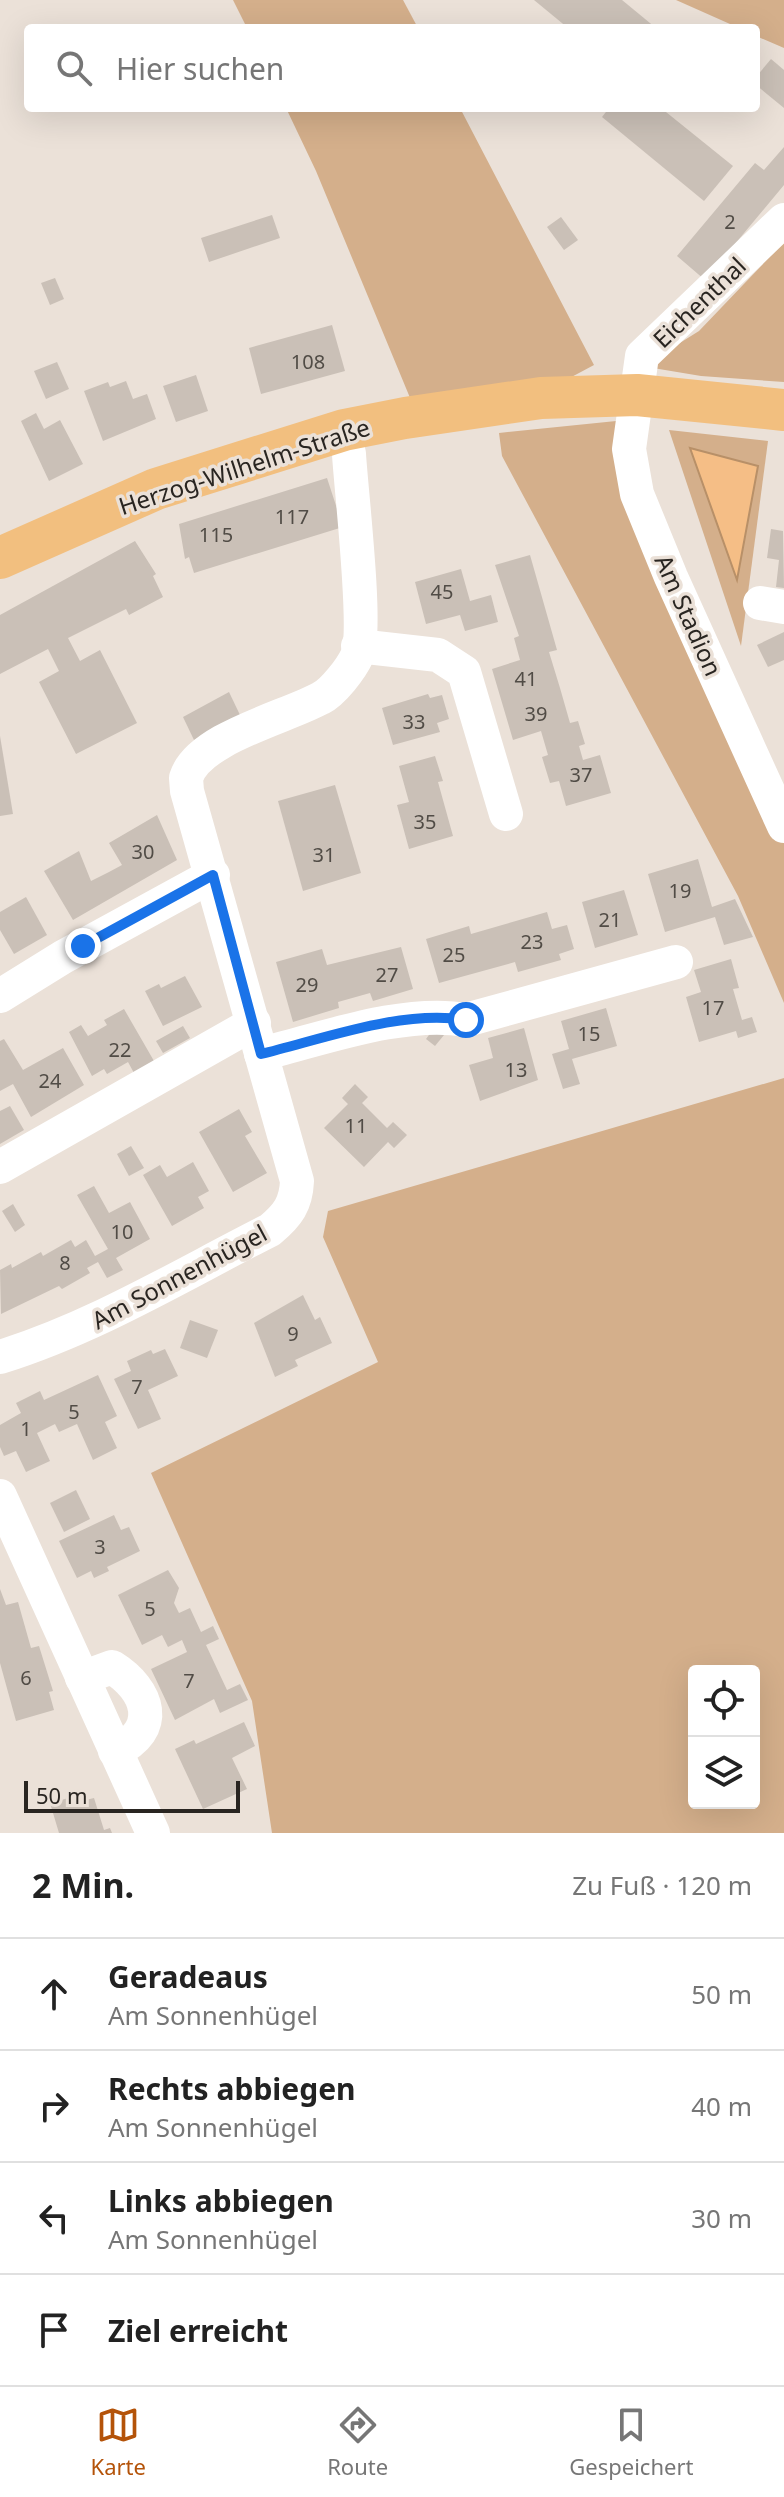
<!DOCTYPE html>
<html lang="de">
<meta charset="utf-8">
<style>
:root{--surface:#fff;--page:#f2f2f2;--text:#222;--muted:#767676;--line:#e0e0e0;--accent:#b45309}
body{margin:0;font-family:"Noto Sans",sans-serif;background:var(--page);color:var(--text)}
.controls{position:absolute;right:24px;bottom:24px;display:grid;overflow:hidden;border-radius:8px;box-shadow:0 8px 32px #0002}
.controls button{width:72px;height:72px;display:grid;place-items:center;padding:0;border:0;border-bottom:2px solid var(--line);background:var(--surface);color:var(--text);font:40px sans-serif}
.scale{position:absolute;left:24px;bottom:20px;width:216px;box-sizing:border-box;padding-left:8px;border:4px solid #292521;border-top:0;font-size:22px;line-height:28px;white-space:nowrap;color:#292521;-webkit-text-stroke:6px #ebe1d8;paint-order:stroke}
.stop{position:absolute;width:24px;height:24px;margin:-18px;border:6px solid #1a73e8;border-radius:50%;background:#fff}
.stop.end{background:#1a73e8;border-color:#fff;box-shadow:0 2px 8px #0008}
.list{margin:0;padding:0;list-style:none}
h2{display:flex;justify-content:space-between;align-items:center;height:104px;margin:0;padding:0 32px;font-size:34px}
h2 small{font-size:26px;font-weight:400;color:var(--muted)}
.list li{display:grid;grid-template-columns:52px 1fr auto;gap:24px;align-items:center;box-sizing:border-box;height:112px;padding:0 32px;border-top:2px solid var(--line)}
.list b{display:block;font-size:30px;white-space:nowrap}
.list p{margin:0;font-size:26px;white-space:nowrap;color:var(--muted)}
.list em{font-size:26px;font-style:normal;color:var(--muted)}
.icon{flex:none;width:44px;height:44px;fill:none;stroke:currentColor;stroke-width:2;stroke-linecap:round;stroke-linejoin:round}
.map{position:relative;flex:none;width:784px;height:1833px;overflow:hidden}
.search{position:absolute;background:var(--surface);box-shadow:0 8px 32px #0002;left:24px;right:24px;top:24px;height:88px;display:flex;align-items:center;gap:20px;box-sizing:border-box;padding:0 28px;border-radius:8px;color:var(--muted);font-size:30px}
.sheet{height:552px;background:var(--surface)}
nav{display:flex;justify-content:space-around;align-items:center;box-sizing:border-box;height:112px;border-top:2px solid var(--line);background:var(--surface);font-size:22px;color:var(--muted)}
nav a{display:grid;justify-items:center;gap:4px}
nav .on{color:var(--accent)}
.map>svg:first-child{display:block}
.green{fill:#d4af8b;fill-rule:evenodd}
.water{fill:#f5be86;stroke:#b89068;stroke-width:2}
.building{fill:#cac0b7}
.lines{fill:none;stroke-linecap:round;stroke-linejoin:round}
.minor{stroke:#fff;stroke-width:34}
.major{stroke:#f2bf7f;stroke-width:42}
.route{stroke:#1a73e8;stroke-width:10}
.labels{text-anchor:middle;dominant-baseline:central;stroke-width:7;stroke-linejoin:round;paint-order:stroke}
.number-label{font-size:20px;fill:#514c46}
.street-label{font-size:24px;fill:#292521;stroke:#ebe1d8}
</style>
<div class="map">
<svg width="784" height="1833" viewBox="0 0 784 1833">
<rect width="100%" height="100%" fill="#ebe1d8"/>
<g class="green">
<polygon points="233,0 403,0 418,28 247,28"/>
<polygon points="676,0 784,0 784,48 756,36 756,28 739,28"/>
<polygon points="286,108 460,108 594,365 564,381 413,405 316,171"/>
<polygon points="784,242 784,382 701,376 653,368 659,356 699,331"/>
<polygon points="626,420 784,843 784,1003 738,896 502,456 499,433"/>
<polygon points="669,430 768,441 741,646"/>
<path d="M784,1078V1833H272L252,1701L151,1473L378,1362L323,1237L328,1211ZM694,1671H754V1803H694Z"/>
</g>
<polygon class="water" points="690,448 758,466 737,580"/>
<g class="building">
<polygon points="534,0 622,0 656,28 568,28"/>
<polygon points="771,59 784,70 784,108 756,85 756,77"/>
<polygon points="609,108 661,108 733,166 704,201 602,117"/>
<polygon points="784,147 784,185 705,280 677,256 755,163 764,170"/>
<polygon points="272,215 280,238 209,262 201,238"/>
<polygon points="561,217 578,240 564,250 547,227"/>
<polygon points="55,278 64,299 50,305 41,283"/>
<polygon points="332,325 345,371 261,394 249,348"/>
<polygon points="57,362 69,389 46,399 34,371"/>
<polygon points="196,375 208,411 176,422 163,386"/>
<polygon points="126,381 133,399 147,394 156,419 103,441 84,391 108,382 110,387"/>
<polygon points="36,413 44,429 60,420 83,464 49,481 21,421"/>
<polygon points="327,478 343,527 194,573 189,557 185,559 179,524"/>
<polygon points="771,529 783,531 784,588 776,587 779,560 767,558"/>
<polygon points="135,541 156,574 153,576 163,597 129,615 126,609 68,638 80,661 100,650 137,723 76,754 39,682 59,671 48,649 0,674 0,615"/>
<polygon points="530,555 557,650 549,652 560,688 570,723 578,721 585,744 579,746 583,760 600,755 611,793 566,806 559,781 550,783 542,757 548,755 541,731 513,740 492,669 520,660 514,638 519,636 495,565"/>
<polygon points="461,569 470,601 491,595 498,622 465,631 460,615 426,624 415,582"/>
<polygon points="784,632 784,660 768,667 757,645"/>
<polygon points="229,692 240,715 194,740 183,717"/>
<polygon points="428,694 430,698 442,695 449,719 437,723 440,732 393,745 382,708"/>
<polygon points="0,736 13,814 0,816"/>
<polygon points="435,756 443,781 438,782 453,836 409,849 397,805 409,802 399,766"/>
<polygon points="335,785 361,873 303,891 278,801"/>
<polygon points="157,815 177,860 73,920 44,871 79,851 91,881 109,872 122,865 109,843"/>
<polygon points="698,859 712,907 735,899 753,937 724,945 715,917 665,932 648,874"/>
<polygon points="624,890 638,935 595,948 582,902"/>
<polygon points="26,897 47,935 14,954 0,930 0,912"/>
<polygon points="547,912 552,929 567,925 574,949 559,954 561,960 518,972 515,962 439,983 426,939 469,926 471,934"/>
<polygon points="401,947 413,989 373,1001 370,993 338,1002 339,1008 293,1022 276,962 322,949 327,965"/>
<polygon points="731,959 739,988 733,989 742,1020 752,1017 757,1032 738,1038 736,1031 699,1042 686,997 701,992 694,970"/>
<polygon points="185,976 202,1007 163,1026 145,991 159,984 161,988"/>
<polygon points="606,1008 617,1046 572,1059 580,1084 563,1089 552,1054 569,1049 561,1021"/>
<polygon points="124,1009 154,1061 134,1073 128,1062 107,1074 104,1069 92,1076 69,1032 81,1025 88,1036 107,1025 104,1020"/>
<polygon points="183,1026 190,1038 163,1053 156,1041"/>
<polygon points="434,1028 444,1035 435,1046 426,1039"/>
<polygon points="524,1028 538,1080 480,1101 469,1065 493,1058 488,1038"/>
<polygon points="4,1039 23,1070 63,1048 84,1085 31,1117 13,1084 0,1091 0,1041"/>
<polygon points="355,1084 368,1097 362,1103 387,1128 393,1122 407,1135 394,1148 388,1142 364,1167 324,1128 348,1104 342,1098"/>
<polygon points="10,1106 24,1130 0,1144 0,1111"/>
<polygon points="239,1109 252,1132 245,1136 267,1173 233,1192 199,1132"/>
<polygon points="131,1146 144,1168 129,1176 117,1154"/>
<polygon points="193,1162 209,1191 198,1197 204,1208 172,1226 143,1175 160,1165 167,1177"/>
<polygon points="94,1186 109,1213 130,1202 150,1239 116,1258 123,1270 107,1278 98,1262 87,1268 90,1273 62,1289 59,1286 1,1314 0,1270 11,1264 12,1268 41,1252 43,1256 71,1240 75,1247 86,1240 95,1256 108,1249 77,1195"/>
<polygon points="13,1204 25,1225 15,1232 2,1211"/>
<polygon points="303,1295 315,1320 320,1317 332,1343 295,1360 298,1366 275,1377 254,1323"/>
<polygon points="190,1320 218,1330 207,1358 180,1348"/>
<polygon points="165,1349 178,1376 148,1390 161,1419 138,1429 114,1379 131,1371 127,1361 151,1350 153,1354"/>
<polygon points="98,1375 117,1416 105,1422 117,1448 93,1460 77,1424 59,1432 55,1424 37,1433 50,1461 26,1472 16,1451 4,1456 0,1447 0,1425 21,1413 16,1403 40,1391 44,1400"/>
<polygon points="76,1490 90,1519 64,1532 50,1503"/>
<polygon points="114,1515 121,1530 129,1527 140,1551 107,1567 109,1571 94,1578 91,1571 77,1578 59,1541"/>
<polygon points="168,1570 179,1588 174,1603 179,1613 190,1608 201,1632 213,1626 219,1639 206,1645 227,1690 240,1684 248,1700 220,1713 214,1699 175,1720 151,1669 187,1652 182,1640 168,1647 162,1635 142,1645 118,1595"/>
<polygon points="0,1589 6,1605 18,1602 31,1648 39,1646 53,1691 49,1692 54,1710 16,1721 0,1663"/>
<polygon points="244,1722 255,1746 232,1758 247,1789 203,1809 175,1749 194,1740 196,1744"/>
<polygon points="76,1796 78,1802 94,1798 104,1830 110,1828 112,1833 59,1833 50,1803"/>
</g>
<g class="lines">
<g class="minor">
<polyline points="784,220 642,356 629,449 637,494 671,577 784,826"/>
<polyline points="760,603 784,607"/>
<polyline points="358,646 438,655 464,672 506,814"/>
<polyline points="0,996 63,957 213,875"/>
<path d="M261,1054C323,1039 403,1009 466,1020L676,962"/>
<polyline points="0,1167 254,1023"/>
<path d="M0,1357C96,1327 181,1275 270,1230C288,1215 296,1204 297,1181L187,791L186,778C198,738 287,717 321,698C333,692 351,669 357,656C368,631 351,490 349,454L344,430"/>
<polyline points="0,1496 153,1833"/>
<path d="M82,1678L112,1667C149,1690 162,1730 115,1751"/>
</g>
<polyline class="major" points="0,558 156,489 344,430 405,418 541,398 637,395 784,410"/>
</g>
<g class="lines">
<path class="route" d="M83,946L213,875L261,1054C323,1039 403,1009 466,1020"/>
</g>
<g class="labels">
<g class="number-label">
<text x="730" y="221">2</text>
<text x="308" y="361">108</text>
<text x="292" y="516">117</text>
<text x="216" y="534">115</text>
<text x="442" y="591">45</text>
<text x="526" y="678">41</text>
<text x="536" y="713">39</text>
<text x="414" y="721">33</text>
<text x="581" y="774">37</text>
<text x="425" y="821">35</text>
<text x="143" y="851">30</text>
<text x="324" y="854">31</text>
<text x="680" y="890">19</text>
<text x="610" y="919">21</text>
<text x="532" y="941">23</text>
<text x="454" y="954">25</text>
<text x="387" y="974">27</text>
<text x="307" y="984">29</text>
<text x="713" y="1007">17</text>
<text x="589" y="1033">15</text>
<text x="120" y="1049">22</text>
<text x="516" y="1069">13</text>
<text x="50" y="1080">24</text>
<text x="356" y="1125">11</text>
<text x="122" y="1231">10</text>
<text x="65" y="1262">8</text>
<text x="293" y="1333">9</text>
<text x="137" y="1386">7</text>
<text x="74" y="1411">5</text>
<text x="26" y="1428">1</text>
<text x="100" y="1546">3</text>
<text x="150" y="1608">5</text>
<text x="26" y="1677">6</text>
<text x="189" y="1680">7</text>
</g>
<g class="street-label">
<text transform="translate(699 302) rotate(-44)">Eichenthal</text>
<text transform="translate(244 466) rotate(-18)">Herzog-Wilhelm-Straße</text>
<text transform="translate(689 615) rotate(66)">Am Stadion</text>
<text transform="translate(179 1276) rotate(-28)">Am Sonnenhügel</text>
</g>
</g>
</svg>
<div class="controls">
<button><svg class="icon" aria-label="locate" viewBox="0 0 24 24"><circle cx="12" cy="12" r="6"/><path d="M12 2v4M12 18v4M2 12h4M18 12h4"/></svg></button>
<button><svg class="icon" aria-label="layers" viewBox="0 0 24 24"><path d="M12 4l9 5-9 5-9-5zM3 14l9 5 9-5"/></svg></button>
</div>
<div class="scale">50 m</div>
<div class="stop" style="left:466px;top:1020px"></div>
<div class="stop end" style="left:83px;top:946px"></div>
<div class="search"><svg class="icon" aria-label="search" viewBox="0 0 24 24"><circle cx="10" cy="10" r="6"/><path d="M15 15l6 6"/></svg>Hier suchen</div>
</div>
<section class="sheet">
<h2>2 Min.<small>Zu Fuß · 120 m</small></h2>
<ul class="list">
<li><svg class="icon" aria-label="ahead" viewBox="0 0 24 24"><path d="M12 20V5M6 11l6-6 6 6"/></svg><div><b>Geradeaus</b><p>Am Sonnenhügel</p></div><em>50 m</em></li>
<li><svg class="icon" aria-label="right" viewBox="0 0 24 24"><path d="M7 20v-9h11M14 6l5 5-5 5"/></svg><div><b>Rechts abbiegen</b><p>Am Sonnenhügel</p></div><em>40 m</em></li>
<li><svg class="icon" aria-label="left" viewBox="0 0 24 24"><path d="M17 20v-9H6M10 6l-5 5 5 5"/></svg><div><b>Links abbiegen</b><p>Am Sonnenhügel</p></div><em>30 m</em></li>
<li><svg class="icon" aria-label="arrive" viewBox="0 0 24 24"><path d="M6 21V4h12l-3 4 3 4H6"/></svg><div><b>Ziel erreicht</b></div></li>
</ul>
</section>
<nav>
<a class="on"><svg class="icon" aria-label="map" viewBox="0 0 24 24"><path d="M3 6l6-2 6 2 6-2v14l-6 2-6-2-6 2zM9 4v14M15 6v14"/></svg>Karte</a>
<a><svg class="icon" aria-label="directions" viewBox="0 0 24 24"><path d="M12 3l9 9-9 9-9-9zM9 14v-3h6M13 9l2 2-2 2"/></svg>Route</a>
<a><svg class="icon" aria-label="saved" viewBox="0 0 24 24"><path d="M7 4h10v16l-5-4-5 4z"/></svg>Gespeichert</a>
</nav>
